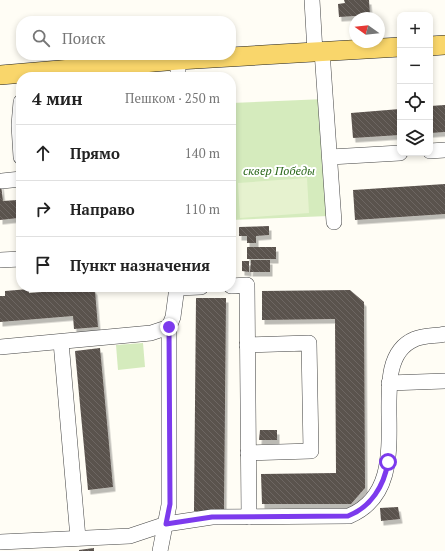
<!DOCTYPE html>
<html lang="ru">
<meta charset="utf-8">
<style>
:root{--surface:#fff;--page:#f6f6f6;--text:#222;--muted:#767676;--line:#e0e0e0}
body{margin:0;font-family:"PT Serif",serif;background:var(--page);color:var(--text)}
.controls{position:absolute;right:12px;top:12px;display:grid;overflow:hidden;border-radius:8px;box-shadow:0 2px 6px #0003}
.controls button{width:36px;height:36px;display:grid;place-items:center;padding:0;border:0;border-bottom:1px solid var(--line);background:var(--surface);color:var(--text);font:20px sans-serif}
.compass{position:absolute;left:349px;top:12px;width:36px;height:36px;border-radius:50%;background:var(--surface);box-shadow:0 2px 6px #0003;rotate:285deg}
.stop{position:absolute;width:12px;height:12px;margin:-9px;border:3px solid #7c3aed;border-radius:50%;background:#fff}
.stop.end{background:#7c3aed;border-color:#fff;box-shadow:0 1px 4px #0008}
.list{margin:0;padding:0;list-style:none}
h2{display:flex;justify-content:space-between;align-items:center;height:52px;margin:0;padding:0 16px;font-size:17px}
h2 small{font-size:13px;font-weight:400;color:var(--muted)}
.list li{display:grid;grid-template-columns:26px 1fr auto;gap:12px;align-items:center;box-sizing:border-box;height:56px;padding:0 16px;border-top:1px solid var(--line)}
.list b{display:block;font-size:15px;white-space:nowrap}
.list em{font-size:13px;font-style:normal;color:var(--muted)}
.icon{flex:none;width:22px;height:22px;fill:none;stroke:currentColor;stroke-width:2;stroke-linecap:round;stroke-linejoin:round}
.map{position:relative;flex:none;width:445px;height:551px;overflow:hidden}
.search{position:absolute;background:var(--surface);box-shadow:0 2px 6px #0003;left:16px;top:16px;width:220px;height:44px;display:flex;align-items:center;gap:10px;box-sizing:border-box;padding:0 14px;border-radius:16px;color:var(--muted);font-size:15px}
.panel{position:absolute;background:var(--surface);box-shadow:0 2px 6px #0003;left:16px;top:72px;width:220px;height:220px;border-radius:16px}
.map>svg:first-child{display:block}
.park{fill:#d5ebbd}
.pitch{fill:#e6f2cf}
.building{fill:url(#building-back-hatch);filter:url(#shadow)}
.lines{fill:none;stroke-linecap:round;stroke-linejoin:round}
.minor-casing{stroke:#444;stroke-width:16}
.major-casing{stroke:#222;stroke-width:20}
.minor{stroke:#fff;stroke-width:15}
.major{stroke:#f9d66b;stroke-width:19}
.route{stroke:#7c3aed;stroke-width:5}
.labels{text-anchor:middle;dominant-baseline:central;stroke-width:4;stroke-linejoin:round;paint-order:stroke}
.park-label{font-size:12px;font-style:italic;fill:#2f6b1f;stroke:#fff}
</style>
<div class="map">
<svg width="445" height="551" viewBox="0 0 445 551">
<defs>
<pattern id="building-back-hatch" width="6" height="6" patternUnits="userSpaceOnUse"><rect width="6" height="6" fill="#5a524d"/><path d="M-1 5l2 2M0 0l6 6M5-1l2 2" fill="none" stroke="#6d6662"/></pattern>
<filter id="shadow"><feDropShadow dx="2.5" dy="4.5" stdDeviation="0" flood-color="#0004"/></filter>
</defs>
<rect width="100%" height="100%" fill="#fffdf5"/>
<g class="park">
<polygon points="325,99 329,216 231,220 231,103"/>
<polygon points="143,343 145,367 118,370 116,345"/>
</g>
<polygon class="pitch" points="307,178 309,213 240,218 238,183"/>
<g class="building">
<polygon points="344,0 369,0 370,15 339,17 338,4 345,3"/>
<polygon points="445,105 445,132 430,133 430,106"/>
<polygon points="400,109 400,135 353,138 351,113"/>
<polygon points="0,176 3,201 17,200 18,218 0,220"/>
<polygon points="445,184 445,214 355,220 353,190"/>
<polygon points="269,226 269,235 256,236 256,243 247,243 247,236 239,236 239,227"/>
<rect x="247" y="247" width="29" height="12"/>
<polygon points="251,260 270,260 270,272 250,272"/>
<polygon points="242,261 249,261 249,272 242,271"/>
<polygon points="93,288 95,291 98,327 74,329 73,316 0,322 0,296 5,296 5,291 29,289 29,293"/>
<polygon points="350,290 364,302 365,488 351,504 262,504 261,474 336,473 335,319 262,320 262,291"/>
<polygon points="196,298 226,298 224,511 194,511"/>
<polygon points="100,348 113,487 88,490 75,351"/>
<polygon points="260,430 277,430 277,440 259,440"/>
<polygon points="398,507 400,519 381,521 380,508"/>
<polygon points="94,548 94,551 79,551 79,550"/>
</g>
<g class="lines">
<g class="minor-casing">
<g id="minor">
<polyline points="312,0 315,52"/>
<polyline points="322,51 334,222"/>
<polyline points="178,60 178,77"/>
<polyline points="21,102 19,125 21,157"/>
<polyline points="430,151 445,150"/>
<polyline points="330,157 400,153"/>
<polyline points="2,181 21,179"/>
<polyline points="0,260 21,259"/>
<polyline points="231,286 247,285 249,517"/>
<polyline points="177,288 201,287"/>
<polyline points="61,342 78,538"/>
<polyline points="247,345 309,343 311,451 248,453"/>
<polyline points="0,347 151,333 169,327"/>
<polyline points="389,383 445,381"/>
<path d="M0,542L130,536L166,524L212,517L349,516C426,484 357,363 415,339C423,335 436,336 445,334"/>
<polyline points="160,551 169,505 169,327 173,317 177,287"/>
</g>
</g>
<g class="major-casing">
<g id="major">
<polyline points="430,46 445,45"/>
<polyline points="0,75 178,60 400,47"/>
</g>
</g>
<use href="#minor" class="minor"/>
<use href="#major" class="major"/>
</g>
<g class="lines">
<path class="route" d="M169,327L170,504L166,524L212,517L348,516C371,507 384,486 388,462"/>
</g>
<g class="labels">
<g class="park-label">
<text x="279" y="170">сквер Победы</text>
</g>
</g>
</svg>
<div class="controls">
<button>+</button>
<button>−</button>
<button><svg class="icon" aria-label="locate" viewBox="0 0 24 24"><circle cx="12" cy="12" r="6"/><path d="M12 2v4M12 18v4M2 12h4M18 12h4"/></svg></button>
<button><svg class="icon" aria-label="layers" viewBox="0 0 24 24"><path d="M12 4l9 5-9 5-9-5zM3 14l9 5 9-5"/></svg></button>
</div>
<svg class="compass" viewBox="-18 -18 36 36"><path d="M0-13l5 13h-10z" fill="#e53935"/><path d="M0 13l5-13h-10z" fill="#767676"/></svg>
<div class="stop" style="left:388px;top:462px"></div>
<div class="stop end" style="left:169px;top:327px"></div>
<div class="search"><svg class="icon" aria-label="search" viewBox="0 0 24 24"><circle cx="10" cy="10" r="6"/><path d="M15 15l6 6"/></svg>Поиск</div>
<section class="panel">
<h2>4 мин<small>Пешком · 250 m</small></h2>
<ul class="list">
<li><svg class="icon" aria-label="ahead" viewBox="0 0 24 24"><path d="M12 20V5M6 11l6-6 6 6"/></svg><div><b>Прямо</b></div><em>140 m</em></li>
<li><svg class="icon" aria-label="right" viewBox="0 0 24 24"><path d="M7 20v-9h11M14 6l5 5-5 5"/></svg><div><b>Направо</b></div><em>110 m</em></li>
<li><svg class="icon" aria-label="arrive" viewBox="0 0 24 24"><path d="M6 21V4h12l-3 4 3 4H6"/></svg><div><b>Пункт назначения</b></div></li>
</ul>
</section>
</div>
